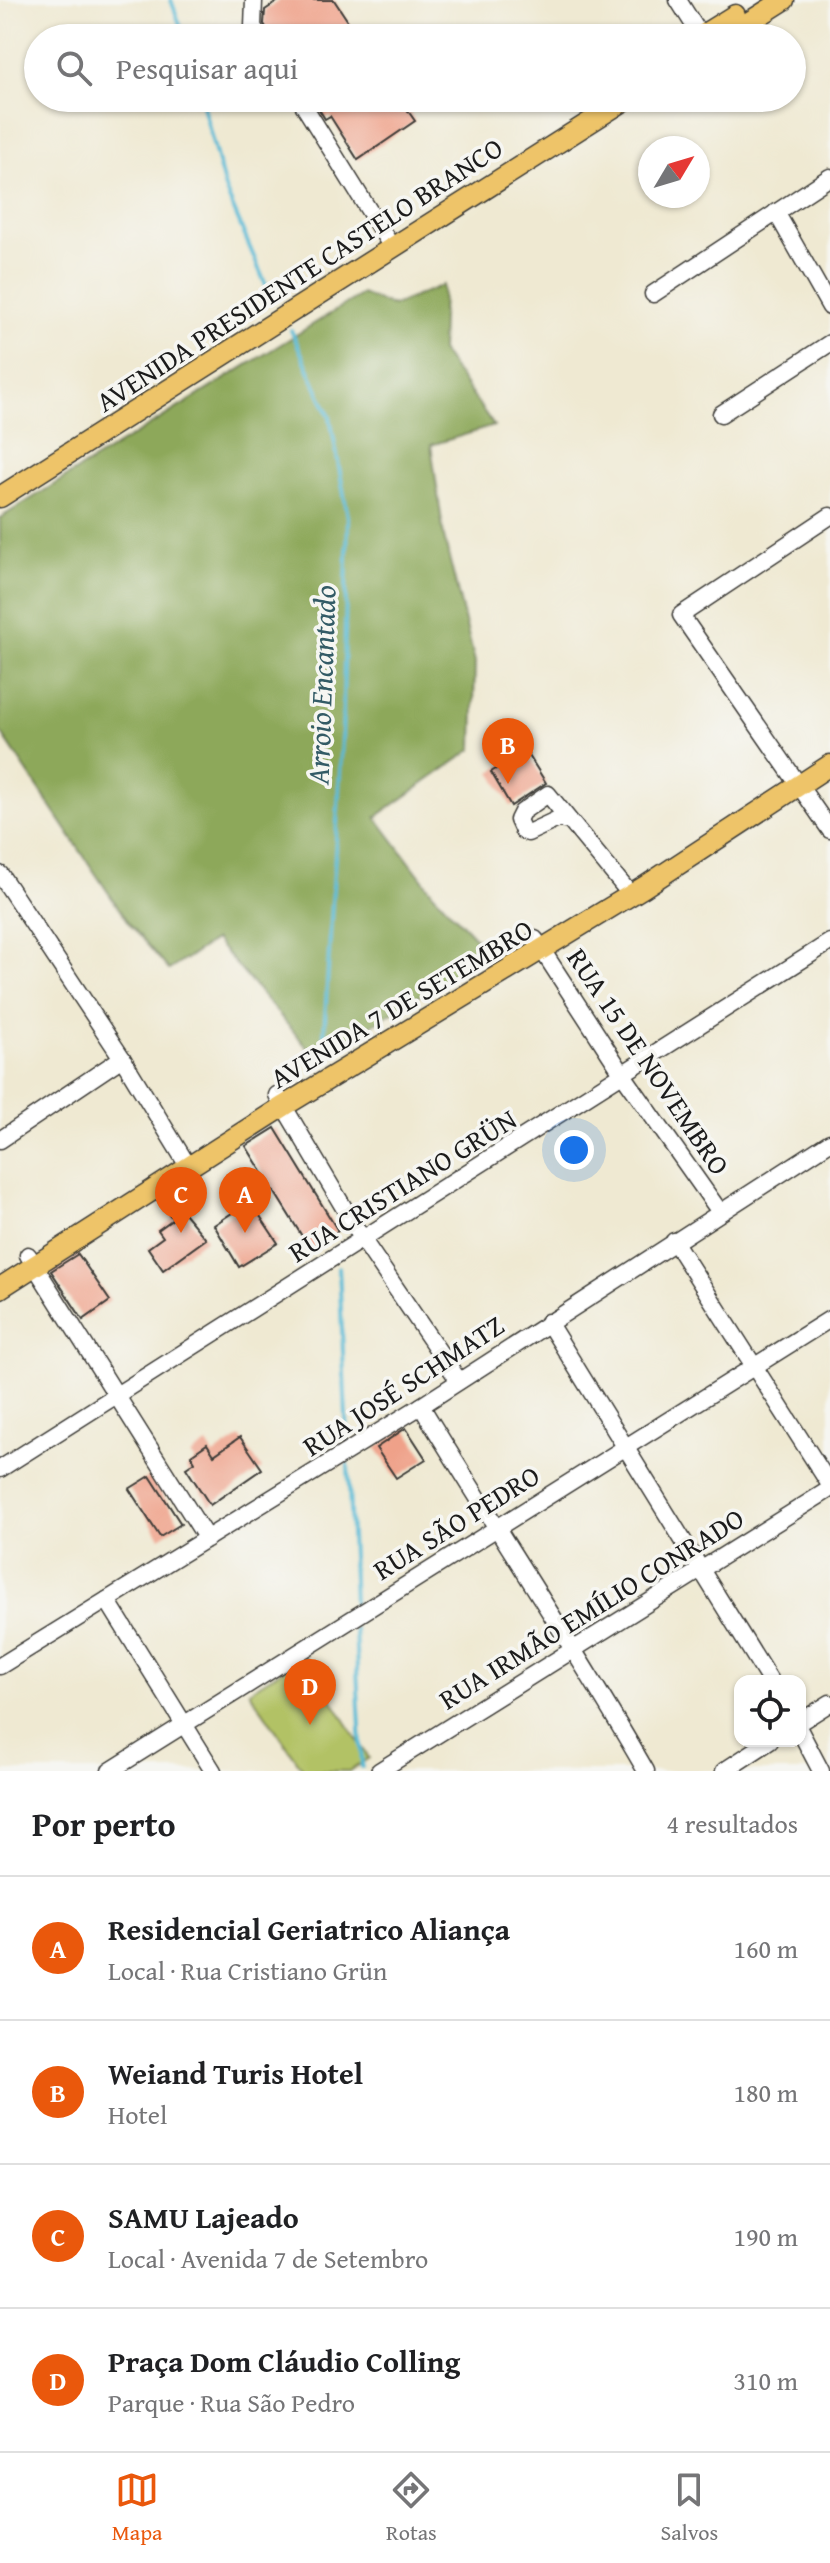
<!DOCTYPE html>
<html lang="pt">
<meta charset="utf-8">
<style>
:root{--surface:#fff;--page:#f6f6f6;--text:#202124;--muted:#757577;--line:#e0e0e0;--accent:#ea580c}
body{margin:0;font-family:"Gentium Book Plus",serif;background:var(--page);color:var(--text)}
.controls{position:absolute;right:24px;bottom:24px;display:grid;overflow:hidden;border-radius:16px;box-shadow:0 2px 6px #0004}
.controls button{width:72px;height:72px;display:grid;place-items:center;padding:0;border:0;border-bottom:2px solid var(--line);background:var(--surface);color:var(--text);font:40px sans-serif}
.compass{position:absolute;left:638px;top:136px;width:72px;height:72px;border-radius:50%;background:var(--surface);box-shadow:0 2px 6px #0004;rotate:52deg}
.you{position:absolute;left:574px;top:1150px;width:28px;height:28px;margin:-20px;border:6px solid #fff;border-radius:50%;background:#1a73e8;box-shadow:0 0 0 12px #1a73e833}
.badge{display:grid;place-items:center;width:52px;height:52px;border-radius:50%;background:var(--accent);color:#fff;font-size:26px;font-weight:700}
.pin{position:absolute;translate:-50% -66px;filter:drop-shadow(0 2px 4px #0008)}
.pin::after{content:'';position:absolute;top:42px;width:28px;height:24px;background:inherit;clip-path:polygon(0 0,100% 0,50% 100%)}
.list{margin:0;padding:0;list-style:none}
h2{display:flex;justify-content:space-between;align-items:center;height:104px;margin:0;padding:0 32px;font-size:34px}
h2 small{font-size:26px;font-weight:400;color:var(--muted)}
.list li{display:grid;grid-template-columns:52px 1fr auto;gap:24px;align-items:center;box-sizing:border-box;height:144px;padding:0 32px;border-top:2px solid var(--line)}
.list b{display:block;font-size:30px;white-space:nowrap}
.list p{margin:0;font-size:26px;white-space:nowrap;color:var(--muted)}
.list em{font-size:26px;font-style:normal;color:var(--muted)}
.icon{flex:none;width:44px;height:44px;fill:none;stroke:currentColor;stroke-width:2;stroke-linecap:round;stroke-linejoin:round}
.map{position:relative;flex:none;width:830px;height:1771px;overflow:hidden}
.search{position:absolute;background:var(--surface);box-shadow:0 2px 6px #0004;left:24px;right:24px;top:24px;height:88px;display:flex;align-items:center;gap:20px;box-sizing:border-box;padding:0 28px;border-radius:44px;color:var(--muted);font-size:30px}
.sheet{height:680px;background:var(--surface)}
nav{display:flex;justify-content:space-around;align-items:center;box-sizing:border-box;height:112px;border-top:2px solid var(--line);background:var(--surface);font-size:22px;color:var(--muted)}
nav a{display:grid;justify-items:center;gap:4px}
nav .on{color:var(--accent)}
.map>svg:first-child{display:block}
.green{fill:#b2c265;stroke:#676f40;stroke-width:2}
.forest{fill:#8da85a;stroke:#54623b;stroke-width:2}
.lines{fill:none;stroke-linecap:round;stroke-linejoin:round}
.stream{stroke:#56bad5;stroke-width:4}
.building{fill:#efa189}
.minor-casing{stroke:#3c3b37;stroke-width:19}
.major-casing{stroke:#3c3b37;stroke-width:23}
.minor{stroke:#fff;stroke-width:16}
.major{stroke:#eec469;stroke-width:20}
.labels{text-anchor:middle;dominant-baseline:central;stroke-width:7;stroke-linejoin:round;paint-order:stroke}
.street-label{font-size:28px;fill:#1c1c1c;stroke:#f6f6f2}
.water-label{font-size:30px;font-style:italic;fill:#335b66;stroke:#f6f6f2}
</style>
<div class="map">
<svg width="830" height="1771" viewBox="0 0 830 1771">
<rect width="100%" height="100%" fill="#f6f6f2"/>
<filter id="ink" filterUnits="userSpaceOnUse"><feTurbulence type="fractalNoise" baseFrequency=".0125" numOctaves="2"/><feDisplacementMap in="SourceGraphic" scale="16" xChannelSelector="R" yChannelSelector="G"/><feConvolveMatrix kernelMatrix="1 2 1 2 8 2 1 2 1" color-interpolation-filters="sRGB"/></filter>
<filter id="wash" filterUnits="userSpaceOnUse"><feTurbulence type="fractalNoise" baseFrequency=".006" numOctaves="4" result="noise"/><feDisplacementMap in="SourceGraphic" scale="32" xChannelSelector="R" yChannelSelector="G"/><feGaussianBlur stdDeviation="1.8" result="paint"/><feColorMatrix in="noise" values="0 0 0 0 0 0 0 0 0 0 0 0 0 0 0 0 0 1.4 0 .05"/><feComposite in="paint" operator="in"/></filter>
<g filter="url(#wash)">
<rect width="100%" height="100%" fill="#efe9d2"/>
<polygon class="green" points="304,1656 369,1758 350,1771 304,1771 249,1691"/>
<polygon class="forest" points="443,285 441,351 494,426 431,445 444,537 475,662 473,749 376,817 433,893 489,952 317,1059 215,940 169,970 128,922 0,731 0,518 362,294 392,306"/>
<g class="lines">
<g class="stream">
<polyline points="171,0 185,38"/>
<polyline points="201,98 225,189 270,295"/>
<polyline points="291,330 330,417 348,517 342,740 323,1051"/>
<polyline points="339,1267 347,1439"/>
<polyline points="348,1464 354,1604"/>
<polyline points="355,1629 362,1767"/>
</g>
</g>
<g id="blocks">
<g class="building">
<polygon points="280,0 334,0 359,38 273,38 264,24 265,10"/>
<polygon points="312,98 399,98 415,121 358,160 330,116 325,119"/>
<polygon points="526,751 546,783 511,806 491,772"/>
<polygon points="275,1128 338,1231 310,1249 246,1146"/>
<polygon points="250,1201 278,1243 239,1267 214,1225"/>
<polygon points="179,1207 206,1239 163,1270 148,1248 163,1237 158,1230 173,1219 169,1214"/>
<polygon points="78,1254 110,1301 83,1320 51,1271"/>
<polygon points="406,1428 426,1459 396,1478 376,1448"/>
<polygon points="240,1437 262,1469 210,1505 186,1468 195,1462 191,1455 207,1444 214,1455"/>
<polygon points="150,1476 181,1524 160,1537 129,1489"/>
</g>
</g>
</g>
<g filter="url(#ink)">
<use href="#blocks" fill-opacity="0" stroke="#3c3b37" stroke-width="2"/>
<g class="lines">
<g class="minor-casing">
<g id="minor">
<polyline points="254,0 253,27 261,38"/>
<polyline points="678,0 702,38"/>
<polyline points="299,98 393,249"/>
<polyline points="776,212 830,307"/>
<polyline points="653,294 830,177"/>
<polyline points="721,414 830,343"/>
<polyline points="830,516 681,615 830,830"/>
<polyline points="570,821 548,794 522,812 518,820 523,831 528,833 558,819 570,821 631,895"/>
<polyline points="0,874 122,1058 188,1166"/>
<polyline points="535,939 624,1076 720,1212"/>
<polyline points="277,1095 363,1240 459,1381"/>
<polyline points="0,1140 122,1058"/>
<polyline points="674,1241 830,1485"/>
<polyline points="28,1255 207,1539"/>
<polyline points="548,1322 770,1681"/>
<path d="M421,1406C495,1528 575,1647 646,1771"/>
<polyline points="0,1469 830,942"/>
<polyline points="107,1600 213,1771"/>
<polyline points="0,1666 421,1406 830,1142"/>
<polyline points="800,1722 830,1703"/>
<polyline points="800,1731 821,1771"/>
<polyline points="110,1771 830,1319"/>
<polyline points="379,1771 830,1489"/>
<polyline points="724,1771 770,1741"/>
</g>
</g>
<g class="major-casing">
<g id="major">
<polyline points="698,38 735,15"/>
<polyline points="724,38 784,0"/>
<polyline points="0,497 628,98"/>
<polyline points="0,1288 284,1106 644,887 830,765"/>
</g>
</g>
<use href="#minor" class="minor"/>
<use href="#major" class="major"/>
</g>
</g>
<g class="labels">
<g class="street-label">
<text transform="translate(299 274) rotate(-33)">AVENIDA PRESIDENTE CASTELO BRANCO</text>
<text transform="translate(401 1003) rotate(-31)">AVENIDA 7 DE SETEMBRO</text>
<text transform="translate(649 1061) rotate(56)">RUA 15 DE NOVEMBRO</text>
<text transform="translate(402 1185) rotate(-32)">RUA CRISTIANO GRÜN</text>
<text transform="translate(403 1385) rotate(-33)">RUA JOSÉ SCHMATZ</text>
<text transform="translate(456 1522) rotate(-32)">RUA SÃO PEDRO</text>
<text transform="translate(591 1608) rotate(-32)">RUA IRMÃO EMÍLIO CONRADO</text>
</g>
<g class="water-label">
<text transform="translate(321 685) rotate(-88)">Arroio Encantado</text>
</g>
</g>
</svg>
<div class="controls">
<button><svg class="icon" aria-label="locate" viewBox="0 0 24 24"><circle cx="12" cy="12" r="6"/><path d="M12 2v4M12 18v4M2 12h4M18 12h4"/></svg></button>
</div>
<svg class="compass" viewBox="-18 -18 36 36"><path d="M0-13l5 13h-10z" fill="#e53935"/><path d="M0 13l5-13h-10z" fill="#757577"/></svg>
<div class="you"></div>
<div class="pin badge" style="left:245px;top:1233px">A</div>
<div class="pin badge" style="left:508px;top:784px">B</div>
<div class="pin badge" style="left:181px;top:1233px">C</div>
<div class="pin badge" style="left:310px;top:1725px">D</div>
<div class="search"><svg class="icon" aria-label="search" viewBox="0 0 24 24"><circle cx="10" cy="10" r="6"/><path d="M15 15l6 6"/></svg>Pesquisar aqui</div>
</div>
<section class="sheet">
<h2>Por perto<small>4 resultados</small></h2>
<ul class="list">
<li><span class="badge">A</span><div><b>Residencial Geriatrico Aliança</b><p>Local · Rua Cristiano Grün</p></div><em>160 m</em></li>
<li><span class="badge">B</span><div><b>Weiand Turis Hotel</b><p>Hotel</p></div><em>180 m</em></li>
<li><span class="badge">C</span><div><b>SAMU Lajeado</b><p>Local · Avenida 7 de Setembro</p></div><em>190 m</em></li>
<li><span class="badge">D</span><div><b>Praça Dom Cláudio Colling</b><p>Parque · Rua São Pedro</p></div><em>310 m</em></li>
</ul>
</section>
<nav>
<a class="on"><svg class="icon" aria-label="map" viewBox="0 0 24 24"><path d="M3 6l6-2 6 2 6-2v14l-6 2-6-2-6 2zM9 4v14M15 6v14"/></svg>Mapa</a>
<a><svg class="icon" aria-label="directions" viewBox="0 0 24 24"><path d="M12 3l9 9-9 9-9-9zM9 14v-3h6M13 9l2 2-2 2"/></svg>Rotas</a>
<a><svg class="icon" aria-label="saved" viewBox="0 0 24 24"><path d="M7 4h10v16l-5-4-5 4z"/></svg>Salvos</a>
</nav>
